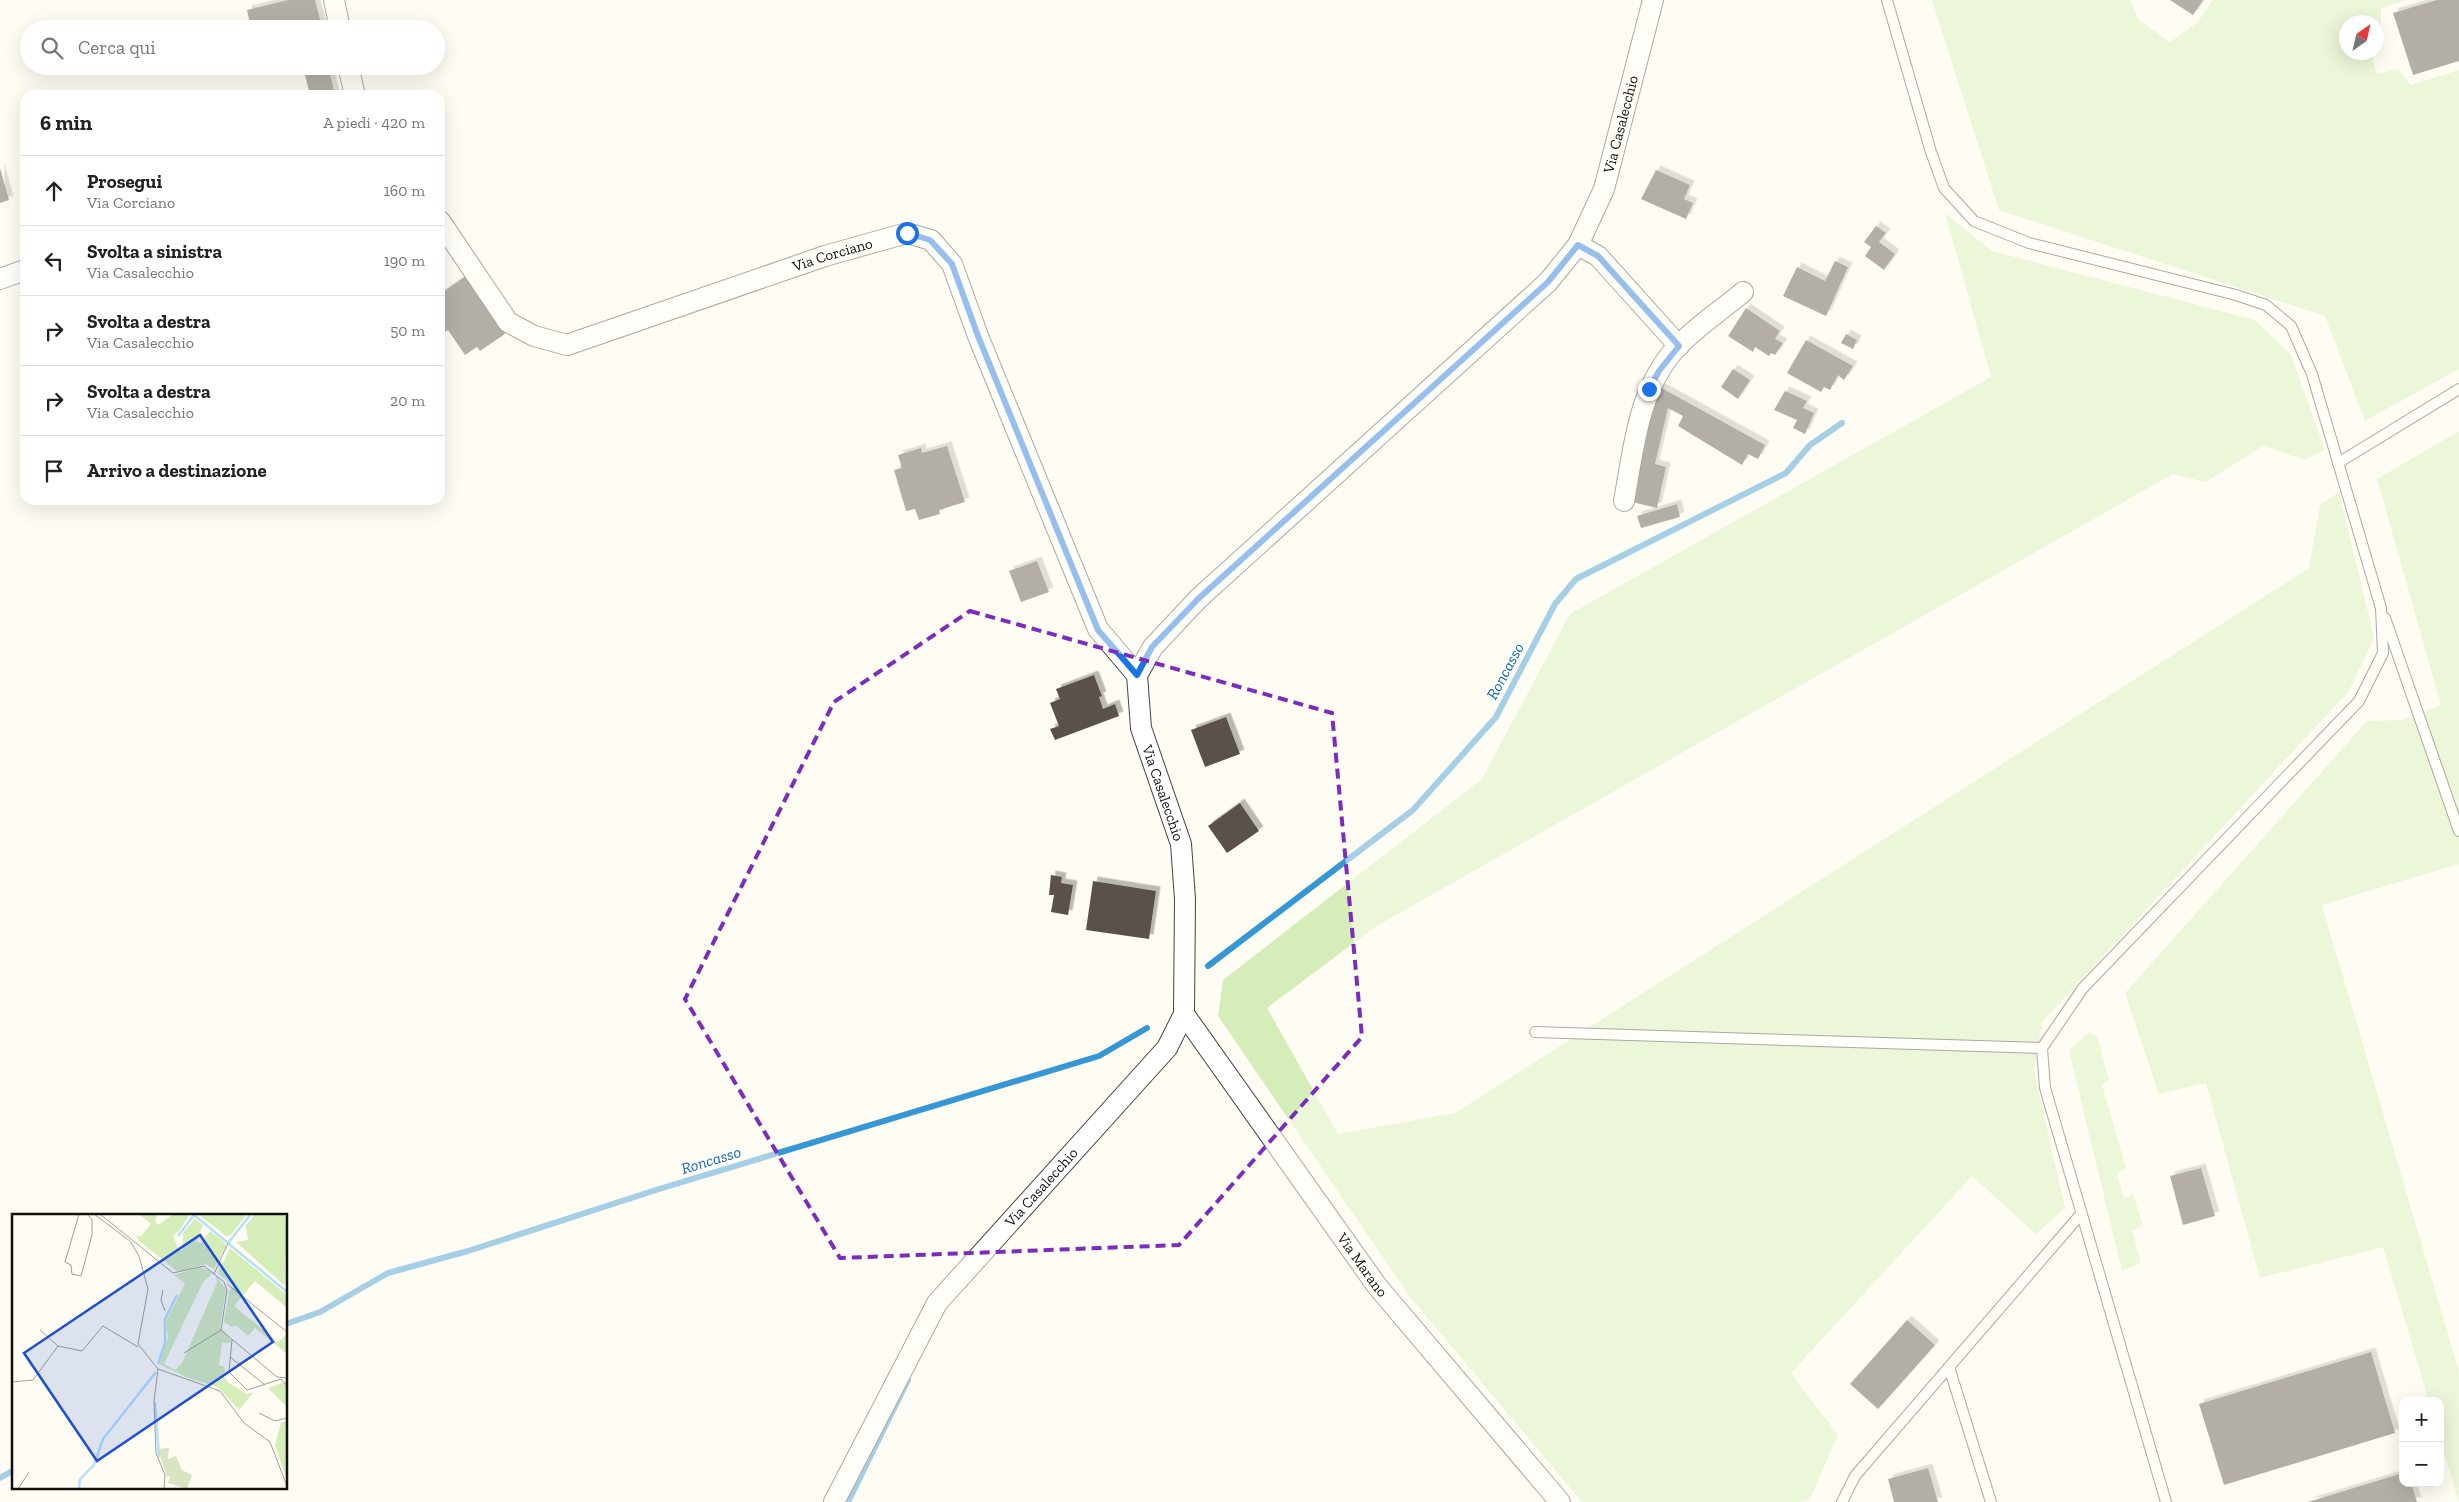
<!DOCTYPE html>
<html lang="it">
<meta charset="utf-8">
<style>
:root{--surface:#fff;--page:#f2f2f2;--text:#222;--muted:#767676;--line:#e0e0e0}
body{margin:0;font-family:"Zilla Slab",serif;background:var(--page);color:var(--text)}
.controls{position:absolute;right:15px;bottom:15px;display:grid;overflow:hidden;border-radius:10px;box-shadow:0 5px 20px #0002}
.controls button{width:45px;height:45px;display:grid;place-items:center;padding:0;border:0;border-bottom:1px solid var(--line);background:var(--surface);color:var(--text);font:25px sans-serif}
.compass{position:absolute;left:2339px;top:15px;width:45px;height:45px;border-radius:50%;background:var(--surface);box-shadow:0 5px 20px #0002;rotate:34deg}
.stop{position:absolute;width:15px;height:15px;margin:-11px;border:4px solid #1a73e8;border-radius:50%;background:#fff}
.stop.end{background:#1a73e8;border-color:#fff;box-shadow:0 1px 5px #0008}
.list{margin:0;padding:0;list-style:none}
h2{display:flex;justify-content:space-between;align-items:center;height:65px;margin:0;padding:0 20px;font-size:21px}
h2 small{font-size:16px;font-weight:400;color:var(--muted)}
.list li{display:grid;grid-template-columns:32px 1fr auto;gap:15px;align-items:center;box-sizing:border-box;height:70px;padding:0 20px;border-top:1px solid var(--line)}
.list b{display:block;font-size:19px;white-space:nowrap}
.list p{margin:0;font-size:16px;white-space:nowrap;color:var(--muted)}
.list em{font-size:16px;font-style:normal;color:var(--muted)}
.icon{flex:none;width:28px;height:28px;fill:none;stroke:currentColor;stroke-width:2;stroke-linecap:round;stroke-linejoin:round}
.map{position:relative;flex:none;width:2459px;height:1502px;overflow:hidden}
.search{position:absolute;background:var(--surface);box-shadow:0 5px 20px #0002;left:20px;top:20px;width:425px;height:55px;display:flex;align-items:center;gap:12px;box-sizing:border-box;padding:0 18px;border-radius:28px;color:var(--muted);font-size:19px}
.panel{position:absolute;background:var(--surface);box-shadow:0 5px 20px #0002;left:20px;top:90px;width:425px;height:415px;border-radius:15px}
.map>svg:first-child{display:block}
.green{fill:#d5edb9}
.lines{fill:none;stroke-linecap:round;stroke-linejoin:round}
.stream{stroke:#3697d6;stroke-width:6}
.building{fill:#5a514c;filter:url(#shadow)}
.lane-casing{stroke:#434343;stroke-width:12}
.street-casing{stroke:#434343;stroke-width:22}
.lane{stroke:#fff;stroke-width:10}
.street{stroke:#fff;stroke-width:20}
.route{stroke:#1a73e8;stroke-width:6}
.marked{fill:none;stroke:#7b2cbf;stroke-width:4;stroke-dasharray:10 6;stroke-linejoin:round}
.labels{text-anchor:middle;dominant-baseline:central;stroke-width:5;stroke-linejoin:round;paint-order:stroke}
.street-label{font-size:15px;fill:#101010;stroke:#fff}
.water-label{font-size:16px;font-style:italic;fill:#1069ac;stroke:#fff}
.inset-river{fill:none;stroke:#b4e0fa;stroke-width:2.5}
.inset-road{fill:none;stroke:#9f9e98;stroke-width:1}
.view{fill:#1d4ed8;fill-opacity:0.15;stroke:#1d4ed8;stroke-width:2.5}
.inset-edge{fill:none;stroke:#101010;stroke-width:2.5}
</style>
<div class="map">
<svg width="2459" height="1502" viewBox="0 0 2459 1502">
<defs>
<filter id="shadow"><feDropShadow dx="4.5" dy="-4.5" stdDeviation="0" flood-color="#0004"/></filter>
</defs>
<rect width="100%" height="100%" fill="#fffdf3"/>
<g class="green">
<polygon points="1932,0 2130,0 2139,20 2170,42 2197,23 2213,0 2407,0 2381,8 2381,34 2377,39 2376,22 2346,22 2346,52 2371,53 2377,74 2398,69 2411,85 2459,70 2459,369 2365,421 2325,316 1999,210"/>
<polygon points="1945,213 1992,251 2255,320 2291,355 2325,450 2305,460 2263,446 2206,482 2173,474 1375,927 1267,1008 1338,1134 1455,1113 2309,568 2320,505 2339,492 2374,638 2349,691 2042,1022 2034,1071 2065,1208 2036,1234 1972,1176 1791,1373 1838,1435 1810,1499 1801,1502 1582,1502 1410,1297 1218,1016 1223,980 1482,779 1570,614 1991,377"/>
<polygon points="2459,431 2459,864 2322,905 2459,1372 2459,1502 2440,1439 2440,1401 2429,1401 2383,1247 2260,1278 2206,1083 2159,1094 2125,993 2367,721 2403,720 2441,705 2377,479"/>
<polygon points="2089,1032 2097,1036 2109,1080 2102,1085 2126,1168 2117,1174 2124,1198 2133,1194 2143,1226 2132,1230 2141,1263 2122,1271 2069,1051"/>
</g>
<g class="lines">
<g class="stream">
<polyline points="1208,966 1413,810 1496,717 1555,604 1576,579 1786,473 1810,445 1842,423"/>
<polyline points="286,1324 320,1312 388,1273 468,1251 659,1189 1099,1056 1147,1028"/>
<polyline points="0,1478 14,1470"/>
<polyline points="848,1502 908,1380"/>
</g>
</g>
<g class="building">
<polygon points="288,0 315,0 322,27 251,29 247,10"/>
<polygon points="2170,0 2203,0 2193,15"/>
<polygon points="2437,0 2459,0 2459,61 2413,75 2393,13"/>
<polygon points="307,66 328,66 335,95 310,95 303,67"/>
<polygon points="0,168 9,200 0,203"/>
<polygon points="1656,170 1690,185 1684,199 1693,203 1686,219 1641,199"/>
<polygon points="1876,226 1886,233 1879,242 1895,254 1884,270 1865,256 1871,247 1864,242"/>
<polygon points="1835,261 1848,267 1826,316 1783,296 1797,267 1825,281"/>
<polygon points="466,276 505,334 480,351 477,347 465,355 448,330 442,334 440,330 440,294"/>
<polygon points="1746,308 1780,331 1775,339 1783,343 1775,355 1771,353 1769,356 1755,347 1753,352 1728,336"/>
<polygon points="1846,334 1857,340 1853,349 1841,343"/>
<polygon points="1806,340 1853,366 1844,380 1838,375 1830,390 1824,387 1821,392 1787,373"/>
<polygon points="1733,369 1750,380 1738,399 1721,387"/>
<polygon points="1656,385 1765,445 1758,459 1748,454 1742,465 1678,426 1683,416 1668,408 1655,464 1666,467 1657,508 1628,501"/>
<polygon points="1785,391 1807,401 1803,408 1814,413 1805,434 1793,428 1797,420 1774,410"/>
<polygon points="947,446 965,502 939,510 940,514 919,520 915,509 906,511 894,470 902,468 898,455 921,448 922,453"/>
<polygon points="1677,504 1680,517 1641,528 1637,516"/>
<polygon points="1037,561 1049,592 1021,602 1009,571"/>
<polygon points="1094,675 1102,696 1099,697 1103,709 1115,704 1119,716 1055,740 1050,729 1059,726 1050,703 1060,699 1056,689"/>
<polygon points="1226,717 1240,754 1205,767 1191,730"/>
<polygon points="1240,803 1259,831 1227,853 1208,826"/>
<polygon points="1051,875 1062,877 1061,883 1073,885 1068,915 1051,912 1054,895 1049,895"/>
<polygon points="1093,881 1156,891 1149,939 1086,930"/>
<polygon points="2201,1168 2215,1216 2183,1225 2170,1176"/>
<polygon points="1907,1320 1935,1345 1878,1409 1850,1384"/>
<polygon points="2371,1352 2395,1433 2224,1485 2199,1404"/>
<polygon points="1928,1468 1938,1502 1894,1502 1888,1479"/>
<polygon points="2403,1473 2403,1483 2411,1483 2417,1502 2308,1502"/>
</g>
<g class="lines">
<g class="lane-casing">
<g id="lane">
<polyline points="1887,0 1931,152 1944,188 1974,221 2029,243 2236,295 2266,305 2291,326 2312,374 2381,608 2383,653 2359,701 2083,988 2042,1048 2045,1088 2166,1502"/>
<polyline points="2338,463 2459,389"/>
<polyline points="2385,618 2459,831"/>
<polyline points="1535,1032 2042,1048"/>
<polyline points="1949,1367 1991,1502"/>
<polyline points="1842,1502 1855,1476 2081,1214"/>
</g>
</g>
<g class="street-casing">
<g id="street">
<polyline points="334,0 340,29"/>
<polyline points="348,66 355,95"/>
<path id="s1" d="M440,221L508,322L534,336L567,345L825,256L907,233L931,240L952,264L978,336L1098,629L1137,675"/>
<polyline points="1578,245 1598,256 1679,346"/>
<polyline points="0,279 25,270"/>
<path d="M1624,501C1634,447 1638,388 1678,346C1697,326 1722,310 1743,292"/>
<path id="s2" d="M1184,1014L1377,1286L1560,1502"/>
<path id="s3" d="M834,1502L937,1303L1167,1048L1184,1014L1185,899L1181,844L1141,728L1137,675L1153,647L1198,599L1548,282L1578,245L1604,189L1653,0"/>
</g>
</g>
<use href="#lane" class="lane"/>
<use href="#street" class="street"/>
</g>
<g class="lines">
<polyline class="route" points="907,233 930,240 952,264 978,336 1098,630 1137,675 1152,647 1198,599 1548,282 1578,245 1598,256 1679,346 1659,371 1649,389"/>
</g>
<path d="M0 0H2459V1502H0ZM970,611L1332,713L1362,1037L1179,1245L840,1258L685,999L834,702Z" fill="#fffdf3" fill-opacity=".55" fill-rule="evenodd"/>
<path class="marked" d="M970,611L1332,713L1362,1037L1179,1245L840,1258L685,999L834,702Z"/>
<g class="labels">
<g class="street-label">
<text stroke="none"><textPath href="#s3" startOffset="1698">Via Casalecchio</textPath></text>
<text stroke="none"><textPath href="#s1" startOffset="466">Via Corciano</textPath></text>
<text transform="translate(1163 793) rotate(71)">Via Casalecchio</text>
<text stroke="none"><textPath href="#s3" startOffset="380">Via Casalecchio</textPath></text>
<text stroke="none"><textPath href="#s2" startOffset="308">Via Marano</textPath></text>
</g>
<g class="water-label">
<text transform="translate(1505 671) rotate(-62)">Roncasso</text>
<text transform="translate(711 1160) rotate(-17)">Roncasso</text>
</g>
</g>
<g transform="translate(12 1214)">
<rect width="275" height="275" fill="#fffdf3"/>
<path d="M127,0H146L143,6L146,11L161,0H178L167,17L161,21L167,37L171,35V19L183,5L191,11L184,28L189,29L198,17L213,29L214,33L202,55L194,50L166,58L126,26L124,20L128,23L139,10ZM186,0H235L219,21L214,22ZM243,0H270L275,4L273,72L224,28L236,26L234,11ZM218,34L275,81V94L243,67L222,92L266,128L275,120V140L243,114L236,122L223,111L220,113L212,108L217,77L221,72L206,59ZM189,53L201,59L191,68L152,150L163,156L170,149L205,69L204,62L214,75L208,114L219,126L218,129H210L207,151L213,153L212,163L217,169L235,180L242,178L227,196L206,173L176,164L147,150L156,124L154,107L173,70L162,61ZM275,167V193L256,174ZM275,206V266L263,231L269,209Z" fill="#d5edb9"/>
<path d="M157,234L156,245L164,242L170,256L180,261L175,275L156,269L158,262L155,263L146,235Z" fill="#d9e4c1"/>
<path class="inset-river" d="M181,0L275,78M166,22L182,1M216,29L239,0M146,150L153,129V105L165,81M143,188L147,243M67,275L68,265L82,251L91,225L144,158"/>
<path class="inset-road" d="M67,0L53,48L59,51L60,60L69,62L80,21V6L75,0M82,0L118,27L127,42L136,75L126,130L146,155L142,187L144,239L153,261L152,275M88,0L161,59L192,52L212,68L215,76L209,116L265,163L275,164M202,60L216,29M215,70L275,118M151,76L149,86L153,97M28,116L46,132M220,126L217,158L235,176L269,165L275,172M172,139L209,116M218,143L253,171M146,155L208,177L232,209L258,228L275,272M0,168L21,166L46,132L70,137L91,112L126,133M247,199L263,207L275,204M6,275L17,258"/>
<path class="view" d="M188,21L261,128L85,247L12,139Z"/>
<rect width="275" height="275" class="inset-edge"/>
</g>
</svg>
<div class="controls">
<button>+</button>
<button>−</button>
</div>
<svg class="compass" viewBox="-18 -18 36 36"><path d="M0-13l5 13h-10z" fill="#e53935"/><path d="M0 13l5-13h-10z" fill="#767676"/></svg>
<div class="stop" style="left:907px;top:233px"></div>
<div class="stop end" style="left:1649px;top:389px"></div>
<div class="search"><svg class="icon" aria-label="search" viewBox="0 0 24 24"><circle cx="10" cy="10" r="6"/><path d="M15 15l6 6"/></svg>Cerca qui</div>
<section class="panel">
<h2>6 min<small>A piedi · 420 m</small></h2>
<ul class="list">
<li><svg class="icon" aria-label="ahead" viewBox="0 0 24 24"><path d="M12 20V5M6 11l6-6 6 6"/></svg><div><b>Prosegui</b><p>Via Corciano</p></div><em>160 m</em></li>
<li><svg class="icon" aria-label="left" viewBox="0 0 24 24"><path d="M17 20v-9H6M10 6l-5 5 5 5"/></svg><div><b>Svolta a sinistra</b><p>Via Casalecchio</p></div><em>190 m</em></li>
<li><svg class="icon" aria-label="right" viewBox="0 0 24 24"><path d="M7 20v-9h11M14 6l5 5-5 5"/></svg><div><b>Svolta a destra</b><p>Via Casalecchio</p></div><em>50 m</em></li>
<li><svg class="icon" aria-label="right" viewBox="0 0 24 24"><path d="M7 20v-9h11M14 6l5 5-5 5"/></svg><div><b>Svolta a destra</b><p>Via Casalecchio</p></div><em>20 m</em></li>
<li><svg class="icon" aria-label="arrive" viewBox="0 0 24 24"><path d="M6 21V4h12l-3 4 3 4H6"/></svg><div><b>Arrivo a destinazione</b></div></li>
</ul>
</section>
</div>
